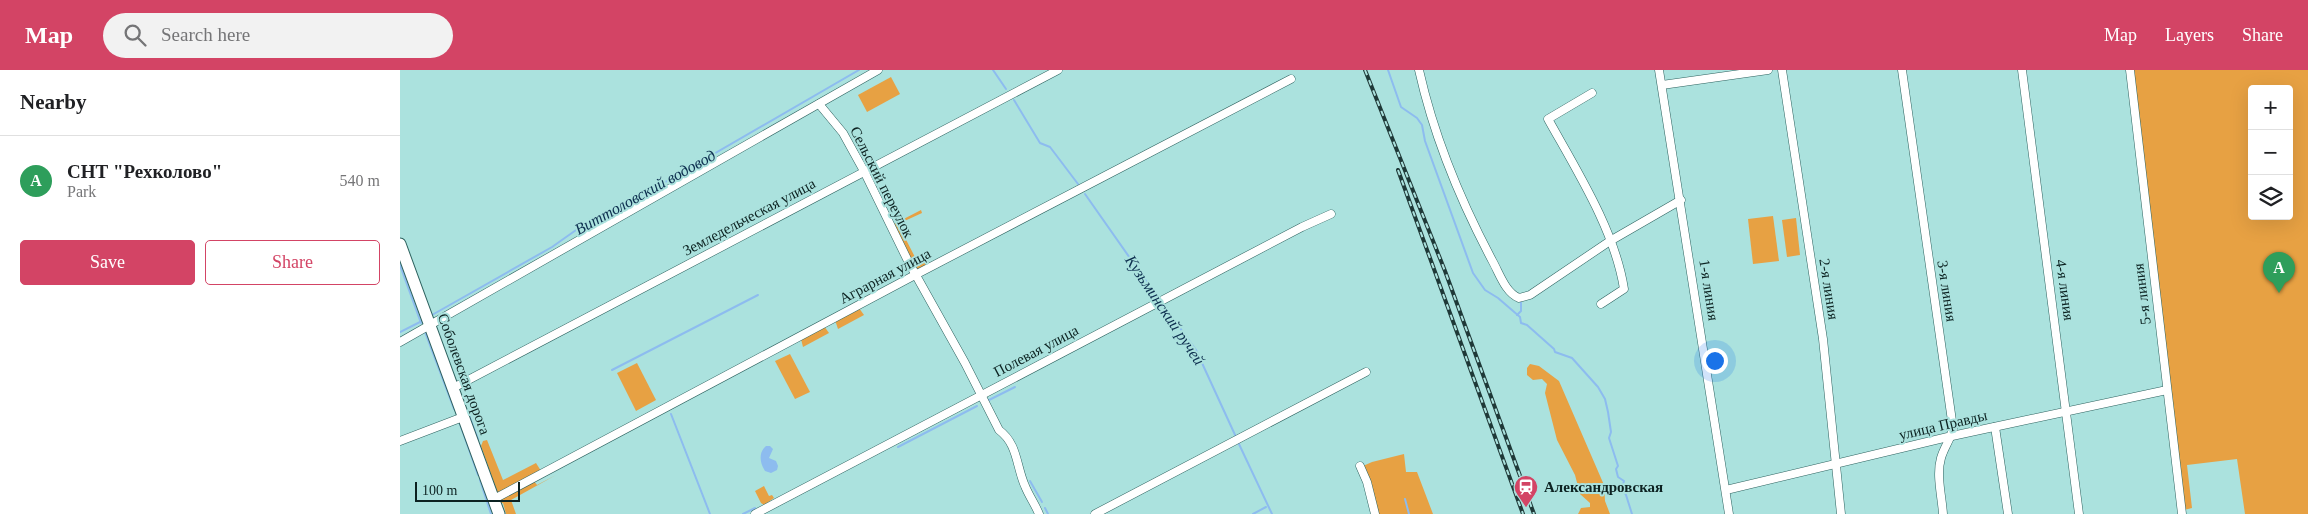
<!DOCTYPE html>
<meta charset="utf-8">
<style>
:root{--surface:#fff;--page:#f2f2f2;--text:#202124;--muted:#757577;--line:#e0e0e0;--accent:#d34465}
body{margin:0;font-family:Georgia,serif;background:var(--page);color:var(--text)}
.controls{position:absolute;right:15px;top:15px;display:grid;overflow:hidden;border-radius:5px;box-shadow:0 5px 20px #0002}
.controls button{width:45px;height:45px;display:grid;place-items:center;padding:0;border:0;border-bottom:1px solid var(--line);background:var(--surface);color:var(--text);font:25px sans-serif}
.scale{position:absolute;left:15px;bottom:12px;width:105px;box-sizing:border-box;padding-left:5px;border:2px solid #0c2221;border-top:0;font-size:14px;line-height:18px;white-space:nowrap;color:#0c2221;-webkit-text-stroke:4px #abe2de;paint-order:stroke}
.you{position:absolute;left:1314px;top:290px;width:18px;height:18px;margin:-12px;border:4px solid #fff;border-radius:50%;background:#1a73e8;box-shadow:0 0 0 8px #1a73e833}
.badge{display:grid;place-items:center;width:32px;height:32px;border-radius:50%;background:var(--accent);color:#fff;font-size:16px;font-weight:700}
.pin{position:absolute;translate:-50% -41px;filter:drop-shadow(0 1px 2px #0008)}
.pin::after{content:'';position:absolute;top:26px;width:18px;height:15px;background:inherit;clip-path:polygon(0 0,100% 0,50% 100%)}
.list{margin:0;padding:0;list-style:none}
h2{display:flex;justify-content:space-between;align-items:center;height:65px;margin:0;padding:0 20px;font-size:21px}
h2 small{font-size:16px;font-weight:400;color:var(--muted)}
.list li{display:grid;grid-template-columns:32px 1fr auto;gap:15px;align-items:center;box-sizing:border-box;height:90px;padding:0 20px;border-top:1px solid var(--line)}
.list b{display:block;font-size:19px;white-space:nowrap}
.list p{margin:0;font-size:16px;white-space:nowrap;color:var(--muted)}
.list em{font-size:16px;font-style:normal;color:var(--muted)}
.actions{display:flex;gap:10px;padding:15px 20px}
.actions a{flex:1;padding:11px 0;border:1px solid var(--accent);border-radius:5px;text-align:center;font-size:18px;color:var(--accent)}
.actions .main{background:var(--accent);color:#fff}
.icon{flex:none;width:28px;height:28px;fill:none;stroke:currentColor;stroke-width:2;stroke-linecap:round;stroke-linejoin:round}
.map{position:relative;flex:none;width:1908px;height:444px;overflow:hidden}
header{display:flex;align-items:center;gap:30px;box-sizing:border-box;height:70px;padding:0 25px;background:var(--accent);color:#fff}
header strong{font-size:24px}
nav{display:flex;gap:28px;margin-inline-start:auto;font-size:18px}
.search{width:350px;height:45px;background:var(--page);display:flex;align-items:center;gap:12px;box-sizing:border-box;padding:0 18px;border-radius:28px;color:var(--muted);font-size:19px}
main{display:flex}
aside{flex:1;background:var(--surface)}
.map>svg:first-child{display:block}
.green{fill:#e7a143;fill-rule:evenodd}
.water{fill:#8dbcef}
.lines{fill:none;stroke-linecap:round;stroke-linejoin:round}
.stream{stroke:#8dbcef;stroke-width:2}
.street-casing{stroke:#2d625f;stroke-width:9}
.secondary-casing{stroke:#2d625f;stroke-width:13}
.street{stroke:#fff;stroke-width:8}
.secondary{stroke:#fff;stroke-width:11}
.rail-casing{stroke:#1f3938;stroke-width:4}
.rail{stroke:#abe2de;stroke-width:2;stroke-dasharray:5.5;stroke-linecap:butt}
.labels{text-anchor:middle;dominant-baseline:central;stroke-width:4;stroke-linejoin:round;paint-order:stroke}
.street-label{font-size:15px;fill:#0c2221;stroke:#abe2de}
.poi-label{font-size:15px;font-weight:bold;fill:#0c2221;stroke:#abe2de;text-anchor:start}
.water-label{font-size:16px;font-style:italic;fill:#0c2e4e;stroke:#abe2de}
</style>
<header>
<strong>Map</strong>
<div class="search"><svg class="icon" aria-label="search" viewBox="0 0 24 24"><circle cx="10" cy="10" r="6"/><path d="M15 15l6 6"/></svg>Search here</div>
<nav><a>Map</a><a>Layers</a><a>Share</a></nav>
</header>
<main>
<aside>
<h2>Nearby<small></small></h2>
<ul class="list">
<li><span class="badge" style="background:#2e9e5b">A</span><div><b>СНТ &quot;Рехколово&quot;</b><p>Park</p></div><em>540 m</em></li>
</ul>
<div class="actions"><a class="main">Save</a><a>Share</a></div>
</aside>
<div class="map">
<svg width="1908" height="444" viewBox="0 0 1908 444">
<rect width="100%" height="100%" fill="#abe2de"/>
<g class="green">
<path d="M1734,0H1908V444H1845L1837,389L1787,395L1792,438L1784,440ZM1852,19H1889V146H1852Z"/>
<polygon points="491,7 500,24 467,42 458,25"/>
<polygon points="521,140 522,143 498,154 518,193 527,189 530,194 517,202 494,154"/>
<polygon points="1373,146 1379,191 1353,194 1348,149"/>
<polygon points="1396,148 1400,185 1387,187 1382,150"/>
<polygon points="459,238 464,245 438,259 435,250"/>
<polygon points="424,256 429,263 403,277 401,269"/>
<polygon points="390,284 410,322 395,329 375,291"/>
<polygon points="237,293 256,330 236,341 217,303"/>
<polygon points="1130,294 1139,296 1159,311 1204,415 1205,431 1210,444 1178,444 1181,438 1190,437 1190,433 1180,424 1175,405 1157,370 1145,323 1147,314 1142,309 1133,310 1127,305 1127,298"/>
<polygon points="87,370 103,410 136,393 141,401 98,423 96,422 97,421 81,376 83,371"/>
<polygon points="1004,384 1006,402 1017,402 1033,444 978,444 963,396 972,392"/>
<polygon points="156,405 111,430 116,444 106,444 103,433 100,434 100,429 134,411 137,415"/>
<polygon points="364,416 369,426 372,425 374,428 364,435 361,433 355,421"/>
</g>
<path class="water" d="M366,376H370L373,379L369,388L376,391L378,396L377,400L371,403L365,401C360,393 358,383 366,376Z"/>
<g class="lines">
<g class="stream">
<polyline points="593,0 606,19"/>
<polyline points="988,0 1001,37 1017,48 1022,55 1025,71 1073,203 1085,220 1098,228 1120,247 1121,253 1127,255 1154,279 1155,282 1172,288 1198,317 1205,329 1208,342 1211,362 1209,368 1218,396 1216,399 1218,407 1224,411 1222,418 1226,425 1232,444"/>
<polyline points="614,30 640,73 650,77 678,114"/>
<polyline points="685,124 758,228"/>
<polyline points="0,195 21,253"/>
<polyline points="761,232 796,280 836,367"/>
<polyline points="32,245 152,177 186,153 191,155 459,0"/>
<polyline points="1117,245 1121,241 1121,231"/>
<polyline points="0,262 22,251"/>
<polyline points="25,262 54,339"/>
<polyline points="212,300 358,225"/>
<polyline points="589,330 615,317"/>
<polyline points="67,340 78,369"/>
<polyline points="271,344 310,444"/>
<polyline points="60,354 78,405"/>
<polyline points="838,372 872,444"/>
<polyline points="498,377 577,336"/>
<polyline points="80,410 91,444"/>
<polyline points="630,411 642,432"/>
<polyline points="1005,429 1009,444"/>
<polyline points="645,438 648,444"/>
<polyline points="343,444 355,438"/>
<polyline points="853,444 866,437"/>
</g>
<g class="street-casing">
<g id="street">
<path d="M1019,0C1034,67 1061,132 1093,192C1100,205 1106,223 1119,228L1130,225L1210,171L1281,130"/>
<polyline points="1259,0 1329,444"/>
<polyline points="1382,0 1423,269 1441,444"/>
<path d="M1502,0L1553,358C1551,369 1544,377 1541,388C1536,405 1542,427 1543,444"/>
<polyline points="1622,0 1679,444"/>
<polyline points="1730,0 1782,444"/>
<polyline points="1262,15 1368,0"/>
<path d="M1192,23L1148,49C1177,101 1215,161 1224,219L1201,234"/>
<path d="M419,34L443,63L464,101L508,191L565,293L599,360C618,374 616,396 625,416C629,426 635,434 639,444"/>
<polyline points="0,272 478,0"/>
<polyline points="53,318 658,0"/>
<polyline points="1595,357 1608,444"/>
<polyline points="0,371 63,347"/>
<polyline points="960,396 967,412 975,444"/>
<polyline points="1326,420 1552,366 1767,320"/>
<polyline points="94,429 515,205 891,9"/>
<polyline points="355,444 902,157 931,144"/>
<polyline points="695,444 966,302"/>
</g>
</g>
<g class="secondary-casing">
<polyline id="secondary" points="0,174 99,444"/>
</g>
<use href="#street" class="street"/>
<use href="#secondary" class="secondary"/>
<g class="rail-casing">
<g id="rail">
<polyline points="965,0 1045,201 1134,444"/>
<polyline points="998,100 1123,444"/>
</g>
</g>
<use href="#rail" class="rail"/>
</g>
<defs>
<g id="station-pin" transform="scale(1.25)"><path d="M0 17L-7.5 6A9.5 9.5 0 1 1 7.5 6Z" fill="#d34465" stroke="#abe2de"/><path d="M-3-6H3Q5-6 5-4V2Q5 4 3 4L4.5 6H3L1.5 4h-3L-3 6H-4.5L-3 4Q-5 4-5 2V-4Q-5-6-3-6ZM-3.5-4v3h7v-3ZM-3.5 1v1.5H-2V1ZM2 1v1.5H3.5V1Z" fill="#fff"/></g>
</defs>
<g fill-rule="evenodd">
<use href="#station-pin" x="1126" y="417"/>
</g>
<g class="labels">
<g class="street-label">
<text transform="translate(482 112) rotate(63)">Сельский переулок</text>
<text transform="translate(349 147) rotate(-28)">Земледельческая улица</text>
<text transform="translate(485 206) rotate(-28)">Аграрная улица</text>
<text transform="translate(1429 219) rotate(81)">2-я линия</text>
<text transform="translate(1309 220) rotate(81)">1-я линия</text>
<text transform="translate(1665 220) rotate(82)">4-я линия</text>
<text transform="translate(1547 221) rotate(81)">3-я линия</text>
<text transform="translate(1742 224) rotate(-97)">5-я линия</text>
<text transform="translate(636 281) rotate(-28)">Полевая улица</text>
<text transform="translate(64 304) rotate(70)">Соболевская дорога</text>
<text transform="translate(1543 355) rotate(-13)">улица Правды</text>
</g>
<g class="poi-label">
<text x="1144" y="417">Александровская</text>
</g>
<g class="water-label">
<text transform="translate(245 122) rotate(-29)">Виттоловский водовод</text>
<text transform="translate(765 240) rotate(56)">Кузьминский ручей</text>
</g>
</g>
</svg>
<div class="controls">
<button>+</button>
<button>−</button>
<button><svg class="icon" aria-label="layers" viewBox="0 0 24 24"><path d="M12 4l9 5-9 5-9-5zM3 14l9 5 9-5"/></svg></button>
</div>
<div class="scale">100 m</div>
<div class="you"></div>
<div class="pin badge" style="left:1879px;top:223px;background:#2e9e5b">A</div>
</div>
</main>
